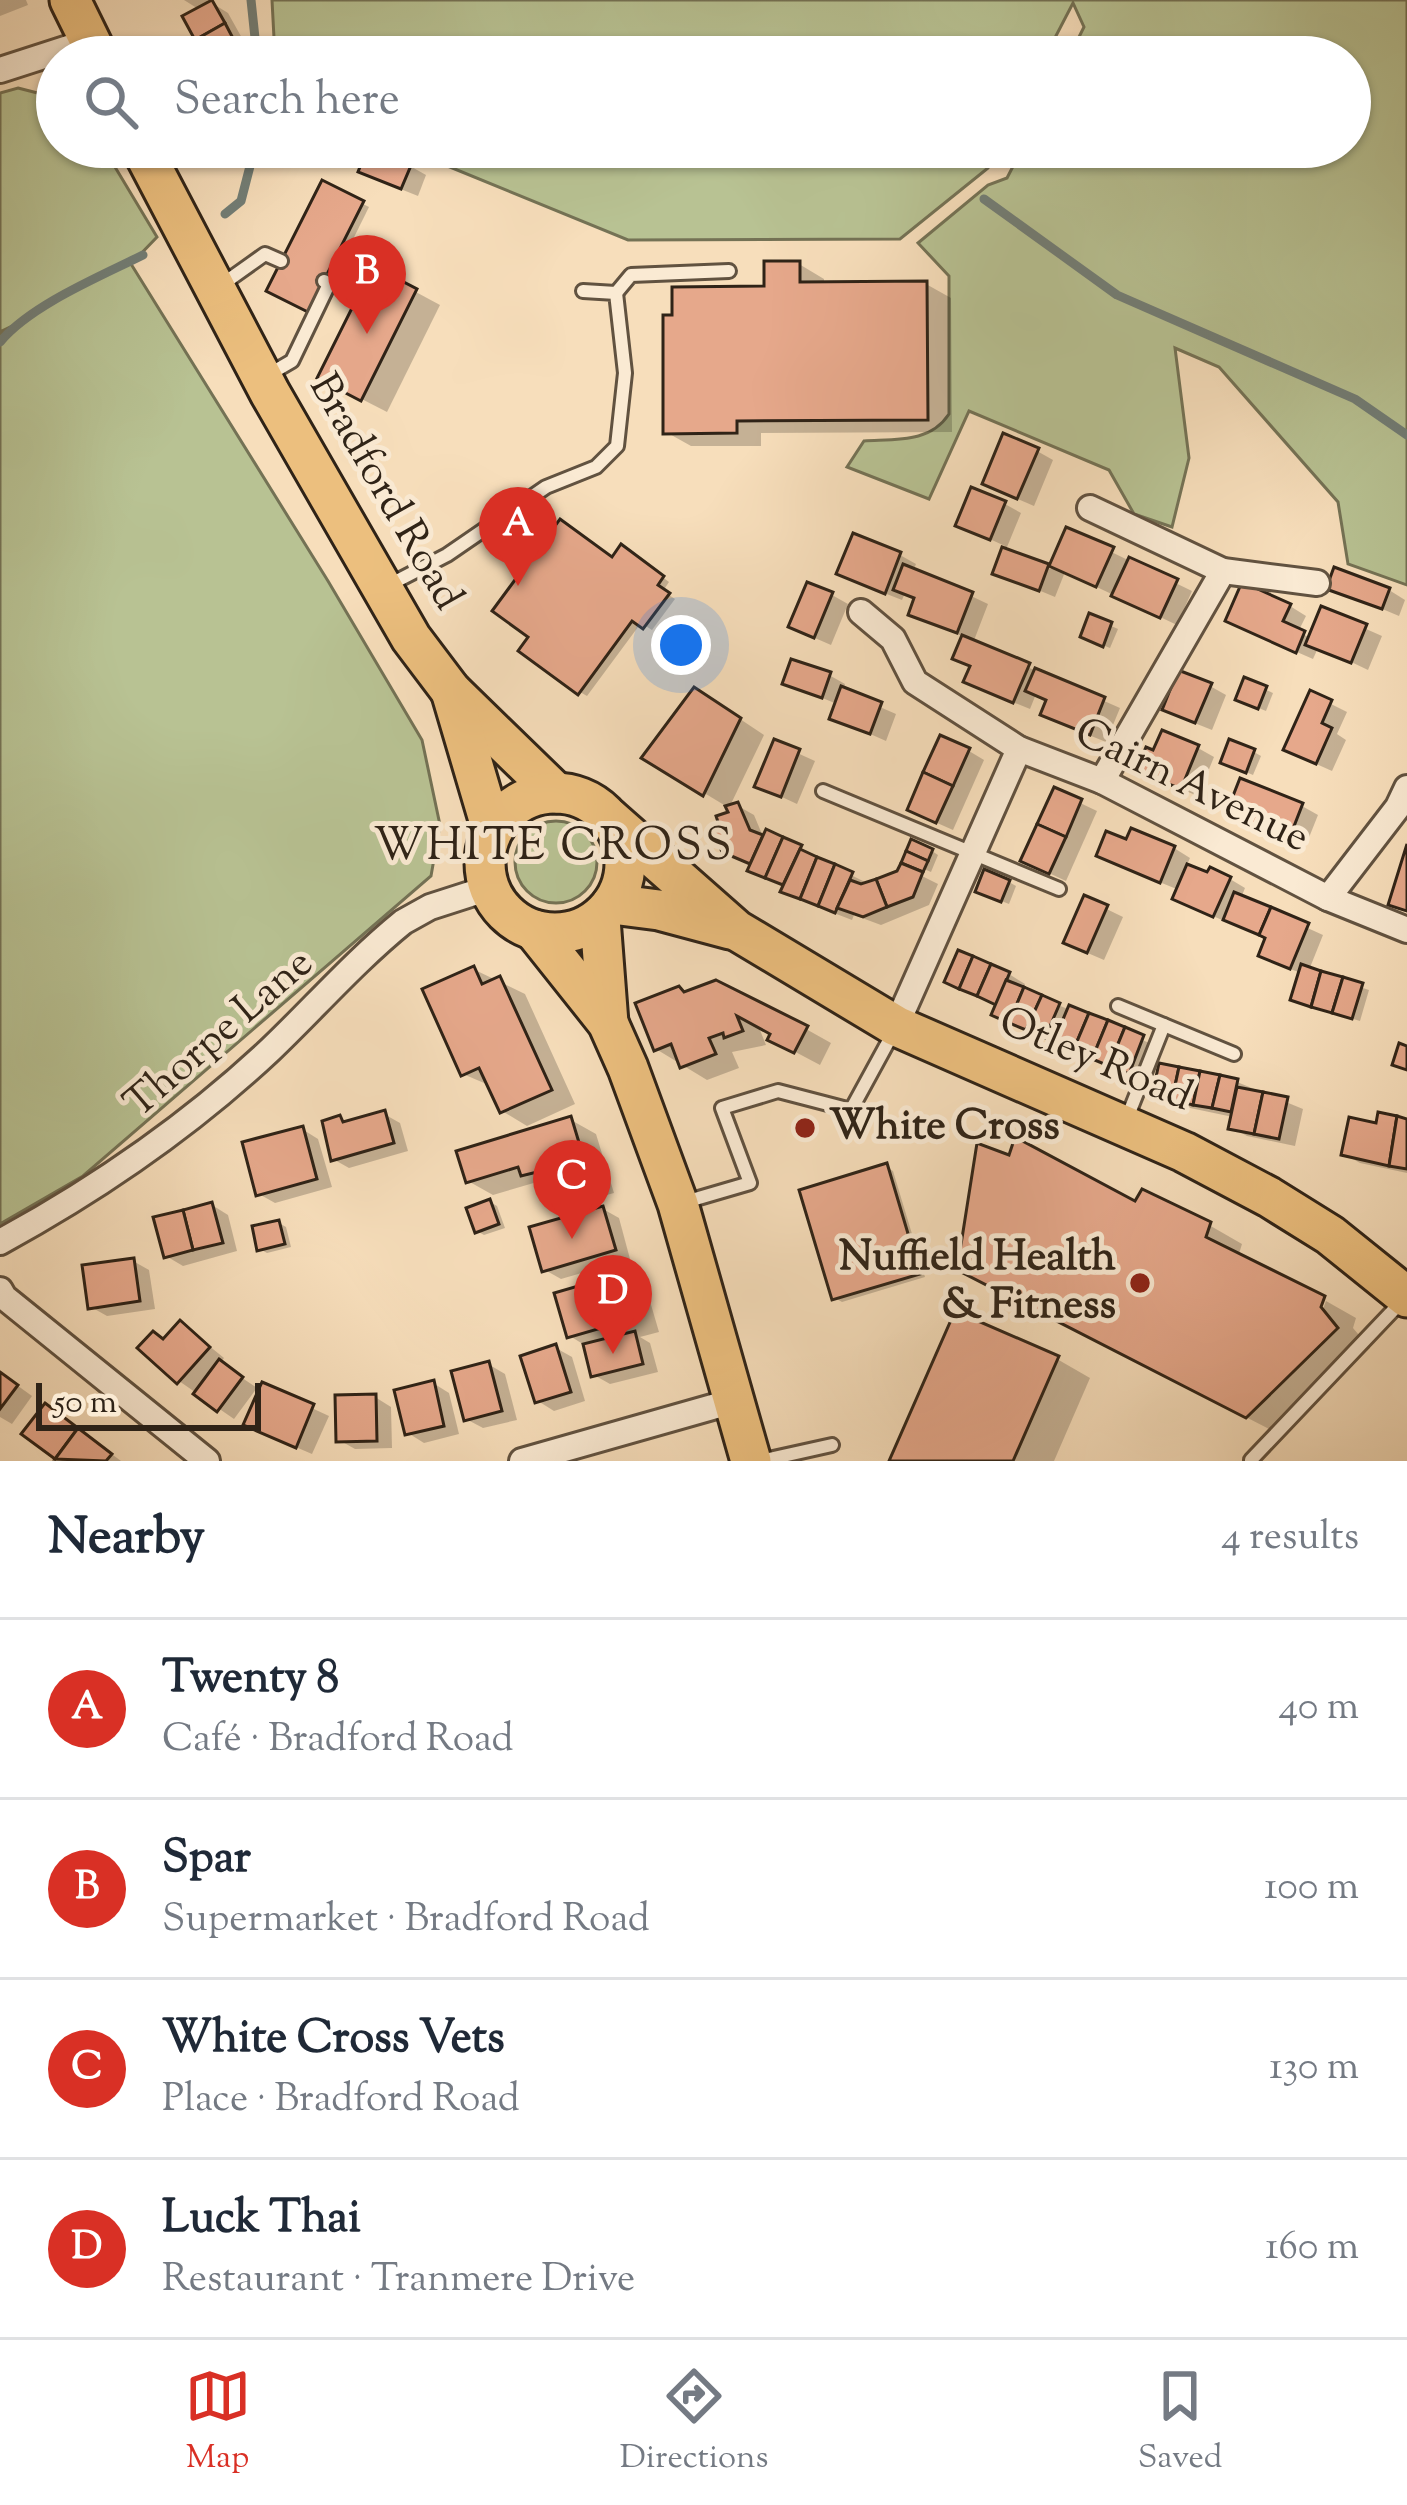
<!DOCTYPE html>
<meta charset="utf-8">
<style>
:root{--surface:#fff;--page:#f2f2f3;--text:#1f2937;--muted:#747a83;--line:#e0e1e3;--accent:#d93025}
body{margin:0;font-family:"Sorts Mill Goudy",serif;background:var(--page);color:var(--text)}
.scale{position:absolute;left:36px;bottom:30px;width:225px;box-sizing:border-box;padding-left:12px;border:6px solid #2f2317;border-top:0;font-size:33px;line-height:42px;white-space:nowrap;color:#2f2317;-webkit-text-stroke:9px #faead3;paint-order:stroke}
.you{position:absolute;left:681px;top:645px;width:42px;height:42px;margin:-30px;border:9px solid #fff;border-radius:50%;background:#1a73e8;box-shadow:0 0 0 18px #1a73e833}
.badge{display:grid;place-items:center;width:78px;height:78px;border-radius:50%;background:var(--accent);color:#fff;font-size:39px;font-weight:700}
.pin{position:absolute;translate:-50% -99px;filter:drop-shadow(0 3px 6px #0008)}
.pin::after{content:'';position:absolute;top:63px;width:42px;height:36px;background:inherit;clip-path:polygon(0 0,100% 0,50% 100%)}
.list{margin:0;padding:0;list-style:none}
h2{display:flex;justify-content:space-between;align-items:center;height:156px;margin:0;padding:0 48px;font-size:51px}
h2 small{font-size:39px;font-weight:400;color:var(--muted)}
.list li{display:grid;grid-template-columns:78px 1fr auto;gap:36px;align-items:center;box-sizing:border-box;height:180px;padding:0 48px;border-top:3px solid var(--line)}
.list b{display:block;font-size:45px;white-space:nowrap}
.list p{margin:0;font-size:39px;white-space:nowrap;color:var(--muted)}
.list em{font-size:39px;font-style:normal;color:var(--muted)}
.icon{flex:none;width:66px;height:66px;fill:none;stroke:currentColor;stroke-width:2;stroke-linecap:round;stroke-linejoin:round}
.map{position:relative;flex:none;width:1407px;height:1461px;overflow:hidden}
.search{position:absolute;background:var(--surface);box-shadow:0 3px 9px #0004;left:36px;right:36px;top:36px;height:132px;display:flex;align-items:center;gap:30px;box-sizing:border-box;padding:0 42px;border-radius:66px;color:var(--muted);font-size:45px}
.sheet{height:876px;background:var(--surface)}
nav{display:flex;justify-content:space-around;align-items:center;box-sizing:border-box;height:168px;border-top:3px solid var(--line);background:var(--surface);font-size:33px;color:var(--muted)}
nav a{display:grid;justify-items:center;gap:6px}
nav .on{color:var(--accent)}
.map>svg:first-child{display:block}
.green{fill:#b8c293;stroke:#747255;stroke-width:3}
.shadow{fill:#0003}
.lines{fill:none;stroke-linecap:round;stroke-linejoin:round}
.stream{stroke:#727e77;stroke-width:9}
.building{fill:#e6a88b;stroke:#2f2317;stroke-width:3}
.service-casing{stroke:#615240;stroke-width:18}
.minor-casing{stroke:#615240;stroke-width:30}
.primary-casing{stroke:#2f2317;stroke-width:45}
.service{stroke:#faead3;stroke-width:12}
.minor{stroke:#faead3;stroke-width:24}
.primary{stroke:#ecbf7e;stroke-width:39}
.poi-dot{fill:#8f2418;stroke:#faead3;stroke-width:4.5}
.labels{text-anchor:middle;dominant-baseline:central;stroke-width:10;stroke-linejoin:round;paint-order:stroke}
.street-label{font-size:42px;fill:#2f2317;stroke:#faead3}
.poi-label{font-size:42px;font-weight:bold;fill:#2f2317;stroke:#faead3;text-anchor:start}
.neighbourhood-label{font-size:45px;letter-spacing:3px;fill:#2f2317;stroke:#faead3}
</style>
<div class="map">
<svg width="1407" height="1461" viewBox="0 0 1407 1461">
<rect width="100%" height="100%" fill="#f7debb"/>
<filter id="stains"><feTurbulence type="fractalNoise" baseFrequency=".00167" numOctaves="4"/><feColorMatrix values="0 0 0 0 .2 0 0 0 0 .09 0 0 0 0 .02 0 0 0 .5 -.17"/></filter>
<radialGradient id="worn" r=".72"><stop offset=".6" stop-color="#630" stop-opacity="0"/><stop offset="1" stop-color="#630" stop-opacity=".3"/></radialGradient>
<g class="green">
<path d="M272,0H1407V585L1348,564L1338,502L1219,367L1175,348L1189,458L1172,527L1134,514L1109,470L969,411L929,499L847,467L864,441C897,439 930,443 949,414V276L918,243L988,185L1007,178L1023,147H1350V57H1069L1084,27L1073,3L1045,57H275Z"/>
<polygon points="18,88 57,98 57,147 103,147 157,237 131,264 328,581 422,740 440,825 431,876 83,1176 0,1224 0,334 31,317 0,332 0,93"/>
<polygon points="401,147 998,147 988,168 900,239 628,240"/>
<circle cx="556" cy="862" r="41"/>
</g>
<g class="shadow">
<polygon points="0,0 26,0 28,5 0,16"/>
<polygon points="184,0 207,0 228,13 252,56 208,57 200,10"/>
<polygon points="410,166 426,175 418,196 378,180"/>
<polygon points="323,184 369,207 316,314 270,290"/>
<polygon points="799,264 824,279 824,284 926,284 951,298 952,432 761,433 761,446 691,446 666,432 767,289"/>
<polygon points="375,270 440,305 387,412 346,391"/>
<polygon points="1037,451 1053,460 1034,506 1001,492"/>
<polygon points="1005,504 1021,513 1005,552 1051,569 1068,531 1192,591 1177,625 1065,572 1055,597 995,572 1005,546 959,525"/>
<polygon points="855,537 900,555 916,564 914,569 988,604 973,643 1120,708 1106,742 1059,723 1048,701 1036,694 1030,709 983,690 964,637 911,614 917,599 905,593 902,600 856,582"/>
<polygon points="629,552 669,582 663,591 675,599 652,630 641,623 587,696 580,692 613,560"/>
<polygon points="1330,587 1389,590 1405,600 1399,616"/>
<polygon points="832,595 848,604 831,645 808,635"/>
<polygon points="1290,606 1306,616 1298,632 1311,638 1323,610 1382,636 1368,670 1322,648 1318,648 1313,659 1244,629"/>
<polygon points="1091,617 1118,629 1110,648 1090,640"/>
<polygon points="829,675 845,684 843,691 896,714 886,741 832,717 837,704 786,683"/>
<polygon points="1246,681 1273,693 1266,711 1246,703"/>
<polygon points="1210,686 1226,695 1212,730 1182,718"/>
<polygon points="1311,694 1347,712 1337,734 1346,740 1332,771 1303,758"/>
<polygon points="719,705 764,735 729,808 645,757"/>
<polygon points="775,743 815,761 797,804 758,786"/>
<polygon points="1198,748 1214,757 1198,796 1156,779"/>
<polygon points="969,751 984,760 953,830 926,818"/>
<polygon points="1254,752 1261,756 1253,775 1230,765"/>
<polygon points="1055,791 1097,811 1066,881 1040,869"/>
<polygon points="1235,800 1302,806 1318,815 1306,845 1263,828 1251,809"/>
<polygon points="738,806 754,815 764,839 767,833 869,884 899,873 913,843 932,851 938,855 931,872 908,862 908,869 938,884 929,905 881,925 854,915 852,920 800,900 784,890 786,886 751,870 753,865 724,850 717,832 724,830 720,817 732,814 729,808"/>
<polygon points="1128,843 1174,848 1190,858 1186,867 1230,879 1245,888 1241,898 1323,935 1309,970 1369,990 1360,1021 1300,1003 1301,973 1277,964 1268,939 1191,907 1179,890 1115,864"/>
<polygon points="1009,882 1016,886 1009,904 986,895"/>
<polygon points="1086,899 1123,917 1104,960 1083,951"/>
<polygon points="473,969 525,994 575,1104 527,1126 502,1111 491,1086 463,1074"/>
<polygon points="1009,974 1025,984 1022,990 1159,1047 1145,1080 1011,1023 999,1005 963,990"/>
<polygon points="679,989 806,1029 831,1043 820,1065 771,1039 774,1034 758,1025 766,1045 732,1052 739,1068 707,1080 656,1049"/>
<polygon points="1237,1082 1303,1109 1295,1146 1247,1136 1231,1127 1233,1117 1171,1104 1155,1095"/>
<polygon points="384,1114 400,1123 408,1151 349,1168 333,1159 340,1118 349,1123"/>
<polygon points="571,1120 596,1134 614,1193 574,1204 537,1182 493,1195 468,1181"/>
<polygon points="1407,1122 1407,1173 1360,1163 1344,1154 1378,1126"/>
<polygon points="302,1129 318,1139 332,1187 275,1203 259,1194"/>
<polygon points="886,1167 893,1171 925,1277 842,1302 835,1298"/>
<polygon points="490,1202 497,1206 505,1228 484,1235 477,1231"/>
<polygon points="212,1205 228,1215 237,1251 183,1266 166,1256"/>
<polygon points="603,1209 619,1218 630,1259 561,1279 545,1270"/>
<polygon points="279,1223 286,1227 291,1247 267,1253 260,1249"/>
<polygon points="1209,1225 1242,1244 1238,1257 1318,1322 1326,1301 1356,1318 1353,1328 1370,1348 1281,1435 993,1287"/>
<polygon points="133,1261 149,1270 155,1309 107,1316 91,1307"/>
<polygon points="622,1277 647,1291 659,1332 640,1337 650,1343 658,1372 610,1384 594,1375 586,1346 570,1336"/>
<polygon points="181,1323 224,1358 220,1363 257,1388 234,1419 179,1381 165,1341"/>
<polygon points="556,1348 572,1357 585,1401 554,1411 538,1401"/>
<polygon points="1057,1359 1090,1378 1054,1461 893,1461"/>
<polygon points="488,1364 505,1374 517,1420 483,1428 466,1419"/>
<polygon points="0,1373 32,1396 12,1424 0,1417"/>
<polygon points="433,1383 449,1393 459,1434 424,1443 408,1433"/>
<polygon points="264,1386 329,1416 312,1454 263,1433"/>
<polygon points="375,1397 391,1407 392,1448 355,1449 339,1440"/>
<polygon points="61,1416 121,1461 62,1461 26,1433"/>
</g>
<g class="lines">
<g class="stream">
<polyline points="251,0 257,57"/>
<polyline points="984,199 1117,295 1355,399 1407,435"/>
<polyline points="225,214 241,201 255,147"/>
<path d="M0,342C31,305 99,277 143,255"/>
</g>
</g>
<g class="building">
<polygon points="212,0 225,23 195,40 182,16"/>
<polygon points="225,23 237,46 218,57 205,57 195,40"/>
<polygon points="368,147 412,163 401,189 358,172"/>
<polygon points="322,180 364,201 308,312 266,291"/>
<polygon points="764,261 800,261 800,282 927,281 928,420 737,421 737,433 663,434 663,315 672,315 672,287 764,286"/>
<polygon points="373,266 417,289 361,401 317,378"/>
<polygon points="1003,433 1039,448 1017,499 982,484"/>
<polygon points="971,487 1006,501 990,540 955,526"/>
<polygon points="560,519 612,557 621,544 664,576 658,585 670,593 643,629 632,621 578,695 518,651 528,637 492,611"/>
<polygon points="1066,527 1114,547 1096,587 1049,566"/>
<polygon points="853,533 901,552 885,594 836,574"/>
<polygon points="1002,547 1049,564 1039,591 992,574"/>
<polygon points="1129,557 1178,579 1160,618 1111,596"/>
<polygon points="903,564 973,592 957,633 908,615 914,598 893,590"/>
<polygon points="1334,567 1390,588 1382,609 1326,589"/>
<polygon points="807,582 833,592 814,638 788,627"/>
<polygon points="1242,582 1291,604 1283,621 1305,631 1296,653 1225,621"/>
<polygon points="1321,606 1367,624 1351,663 1305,645"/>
<polygon points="1089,613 1112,622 1103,647 1080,637"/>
<polygon points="962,635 1030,663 1013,703 963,682 970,666 952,659"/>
<polygon points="791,659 831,672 822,698 782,684"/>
<polygon points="1035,668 1105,697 1090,735 1040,715 1046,700 1025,691"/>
<polygon points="1178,670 1212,683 1195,723 1162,710"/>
<polygon points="1244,677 1267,686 1258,709 1235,700"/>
<polygon points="841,686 882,702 870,734 829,719"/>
<polygon points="694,687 741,718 703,796 641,758"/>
<polygon points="1310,690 1332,700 1322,723 1332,728 1316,764 1283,750"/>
<polygon points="1162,730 1199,745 1181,789 1136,771 1146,747 1153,750"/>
<polygon points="940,735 970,748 953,786 923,772"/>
<polygon points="774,739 800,749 781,797 754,787"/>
<polygon points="1229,739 1255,749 1246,773 1220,763"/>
<polygon points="923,772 953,786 936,823 907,810"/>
<polygon points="1240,778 1303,803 1289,839 1243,821 1248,807 1231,801"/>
<polygon points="1054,787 1082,799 1066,837 1037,824"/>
<polygon points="738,802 750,830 763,835 750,864 722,852 713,830 720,828 716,816 728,812 725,806"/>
<polygon points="1037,824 1066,837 1049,874 1020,861"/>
<polygon points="1131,828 1175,846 1160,883 1096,856 1106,831 1126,839"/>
<polygon points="766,829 783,837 765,878 747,871"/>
<polygon points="783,837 802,845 783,885 765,878"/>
<polygon points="911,839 933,849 928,861 906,851"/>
<polygon points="1407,844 1407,911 1388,905"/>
<polygon points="800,849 817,857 800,899 780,892"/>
<polygon points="906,851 928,861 923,872 901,863"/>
<polygon points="817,857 835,864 818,906 800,899"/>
<polygon points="901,863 923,872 913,897 887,907 876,879 897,871"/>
<polygon points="835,864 853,872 835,913 818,906"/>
<polygon points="1187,864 1207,872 1210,867 1231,877 1213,917 1172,899"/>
<polygon points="984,869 1010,880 1001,902 975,892"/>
<polygon points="876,879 887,907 863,917 837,908 850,880 861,884"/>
<polygon points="1234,892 1271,907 1259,935 1223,920"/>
<polygon points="1084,895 1108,905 1087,953 1063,943"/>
<polygon points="1271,907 1309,923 1290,969 1258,956 1265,938 1259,935"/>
<polygon points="958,950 973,956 959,989 944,982"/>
<polygon points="973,956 991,964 977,996 959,989"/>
<polygon points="991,964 1010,972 996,1005 977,996"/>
<polygon points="1301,964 1321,971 1311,1007 1290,1000"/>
<polygon points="474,966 482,984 500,976 552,1090 500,1113 479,1068 461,1076 422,989"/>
<polygon points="1321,971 1343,977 1332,1013 1311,1007"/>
<polygon points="1343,977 1363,983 1352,1019 1332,1013"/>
<polygon points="716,980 808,1026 794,1053 767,1040 770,1034 737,1016 743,1031 724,1038 723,1033 709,1038 716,1054 680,1068 671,1044 654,1051 635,1003 679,986 684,992"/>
<polygon points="1006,980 1024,987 1009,1023 991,1015"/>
<polygon points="1024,987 1042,995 1026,1030 1009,1023"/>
<polygon points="1042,995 1060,1003 1045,1038 1026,1030"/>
<polygon points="1069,1005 1089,1013 1073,1051 1053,1043"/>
<polygon points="1089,1013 1108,1020 1092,1059 1073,1051"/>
<polygon points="1108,1020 1125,1027 1109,1066 1092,1059"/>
<polygon points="1125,1027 1144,1035 1129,1074 1109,1066"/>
<polygon points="1399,1043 1407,1046 1407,1070 1392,1065"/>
<polygon points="1159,1063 1179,1067 1172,1100 1152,1096"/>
<polygon points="1179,1067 1200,1071 1193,1105 1172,1100"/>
<polygon points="1200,1071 1220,1075 1212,1108 1193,1105"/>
<polygon points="1220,1075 1238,1079 1231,1112 1212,1108"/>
<polygon points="1237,1087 1263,1092 1254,1134 1228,1129"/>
<polygon points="1263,1092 1288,1097 1279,1139 1254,1134"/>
<polygon points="385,1110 394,1143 331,1161 322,1121 340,1115 343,1122"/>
<polygon points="1378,1112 1397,1116 1389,1166 1341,1155 1349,1117 1376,1123"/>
<polygon points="571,1116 590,1179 547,1192 541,1171 521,1176 518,1167 466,1183 456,1151"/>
<polygon points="1397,1116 1407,1119 1407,1169 1389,1166"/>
<polygon points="303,1126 317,1179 256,1196 242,1142"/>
<polygon points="1015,1137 1135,1201 1142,1189 1211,1222 1206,1237 1325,1296 1321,1307 1338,1328 1246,1418 957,1270 977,1143 1009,1155"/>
<polygon points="887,1163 920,1274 832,1300 799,1190"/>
<polygon points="490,1199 499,1224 475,1233 466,1208"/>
<polygon points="212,1202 223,1243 193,1250 183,1210"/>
<polygon points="603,1206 616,1250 542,1272 529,1227"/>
<polygon points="183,1210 193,1250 164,1258 153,1217"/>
<polygon points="279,1220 285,1244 257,1251 252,1226"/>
<polygon points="134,1258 140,1301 88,1309 82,1265"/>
<polygon points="623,1273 636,1318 567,1338 554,1293"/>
<polygon points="955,1311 1059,1356 1013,1461 889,1461"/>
<polygon points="180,1320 210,1347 177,1384 137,1348 153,1331 163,1339"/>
<polygon points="635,1331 643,1364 591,1377 583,1344"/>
<polygon points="556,1344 571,1392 535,1403 520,1356"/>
<polygon points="219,1359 243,1377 217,1412 193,1394"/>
<polygon points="489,1361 502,1411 464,1421 451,1371"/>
<polygon points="0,1372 18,1385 0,1409"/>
<polygon points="434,1380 444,1426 405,1435 394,1390"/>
<polygon points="262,1382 314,1404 296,1448 243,1425"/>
<polygon points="376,1394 377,1441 336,1442 335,1395"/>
<polygon points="45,1403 78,1428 55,1459 21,1434"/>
<polygon points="78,1428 112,1454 106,1461 55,1459"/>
</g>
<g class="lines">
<g class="service-casing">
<g id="service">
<polyline points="220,286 265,254 281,261"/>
<polyline points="616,293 631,275 729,271"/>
<polyline points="268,375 292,361 329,284 324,281"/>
<polyline points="387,586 447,555 546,487 596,467 617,446 625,373 616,293 583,291"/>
<polyline points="823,791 1059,889"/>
<polyline points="1118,1006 1234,1054"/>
<polyline points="1127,1118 1164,1025"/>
<polyline points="685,1202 750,1183 722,1108 778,1091 851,1110 893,1033"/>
<polyline points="1251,1460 1403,1300"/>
<polyline points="760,1461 832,1445"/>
</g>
</g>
<g class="minor-casing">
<g id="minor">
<polyline points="0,70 90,41"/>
<polyline points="1090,508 1223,571 1317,583"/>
<polyline points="861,612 893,639 915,682 1019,749 1102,781 1328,898 1407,930"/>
<polyline points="1102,781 1223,571"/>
<polyline points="1328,898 1398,807 1407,788"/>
<polyline points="896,1026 1019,749"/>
<path d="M0,1242C97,1189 189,1126 270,1050C314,1008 355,961 403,922L430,907L489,888"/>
<polyline points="0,1290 4,1297 207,1461"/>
<polyline points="522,1461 737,1400"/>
</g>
</g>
<g class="primary-casing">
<g id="primary">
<polyline points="70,0 98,57"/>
<polyline points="141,147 270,393 411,638 451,691 556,793"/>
<polyline points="451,691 492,830"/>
<circle cx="555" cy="863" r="70"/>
<polyline points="609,818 736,930 896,1026 1184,1152 1269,1197 1330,1235 1407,1297"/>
<polyline points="612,904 659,910 730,929"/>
<polyline points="600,919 608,1023"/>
<polyline points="534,930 608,1023 628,1068 678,1204 751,1461"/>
</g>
</g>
<use href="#service" class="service"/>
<use href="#minor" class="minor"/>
<use href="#primary" class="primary"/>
</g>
<g class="poi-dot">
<circle cx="805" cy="1128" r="12"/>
<circle cx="1140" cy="1283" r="12"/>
</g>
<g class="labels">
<g class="street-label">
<text transform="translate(384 493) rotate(60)">Bradford Road</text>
<text transform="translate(1191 787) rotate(26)">Cairn Avenue</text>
<text transform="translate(220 1035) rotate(-41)">Thorpe Lane</text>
<text transform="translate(1095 1061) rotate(23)">Otley Road</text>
</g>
<g class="poi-label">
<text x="829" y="1128">White Cross</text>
<text x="1116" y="1259" text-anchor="end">Nuffield Health<tspan x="1116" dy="48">&amp; Fitness</tspan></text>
</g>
<g class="neighbourhood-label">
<text x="554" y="848">WHITE CROSS</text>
</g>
</g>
<rect width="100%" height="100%" filter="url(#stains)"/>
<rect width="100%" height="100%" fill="url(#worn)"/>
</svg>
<div class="scale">50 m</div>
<div class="you"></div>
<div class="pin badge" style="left:518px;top:586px">A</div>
<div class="pin badge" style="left:367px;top:334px">B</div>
<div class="pin badge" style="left:572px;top:1239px">C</div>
<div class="pin badge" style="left:613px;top:1354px">D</div>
<div class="search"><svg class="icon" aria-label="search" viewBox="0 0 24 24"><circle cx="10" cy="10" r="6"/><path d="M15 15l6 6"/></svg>Search here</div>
</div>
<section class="sheet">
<h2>Nearby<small>4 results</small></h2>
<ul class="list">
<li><span class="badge">A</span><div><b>Twenty 8</b><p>Café · Bradford Road</p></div><em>40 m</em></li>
<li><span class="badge">B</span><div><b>Spar</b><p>Supermarket · Bradford Road</p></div><em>100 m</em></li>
<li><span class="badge">C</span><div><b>White Cross Vets</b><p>Place · Bradford Road</p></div><em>130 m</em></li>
<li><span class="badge">D</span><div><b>Luck Thai</b><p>Restaurant · Tranmere Drive</p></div><em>160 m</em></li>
</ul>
</section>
<nav>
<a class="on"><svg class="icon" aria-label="map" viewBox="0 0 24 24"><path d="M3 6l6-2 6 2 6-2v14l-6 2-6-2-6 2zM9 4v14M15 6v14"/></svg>Map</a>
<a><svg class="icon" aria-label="directions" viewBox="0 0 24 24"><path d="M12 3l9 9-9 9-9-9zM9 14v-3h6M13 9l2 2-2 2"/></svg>Directions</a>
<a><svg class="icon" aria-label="saved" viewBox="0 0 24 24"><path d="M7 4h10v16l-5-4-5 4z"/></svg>Saved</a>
</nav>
